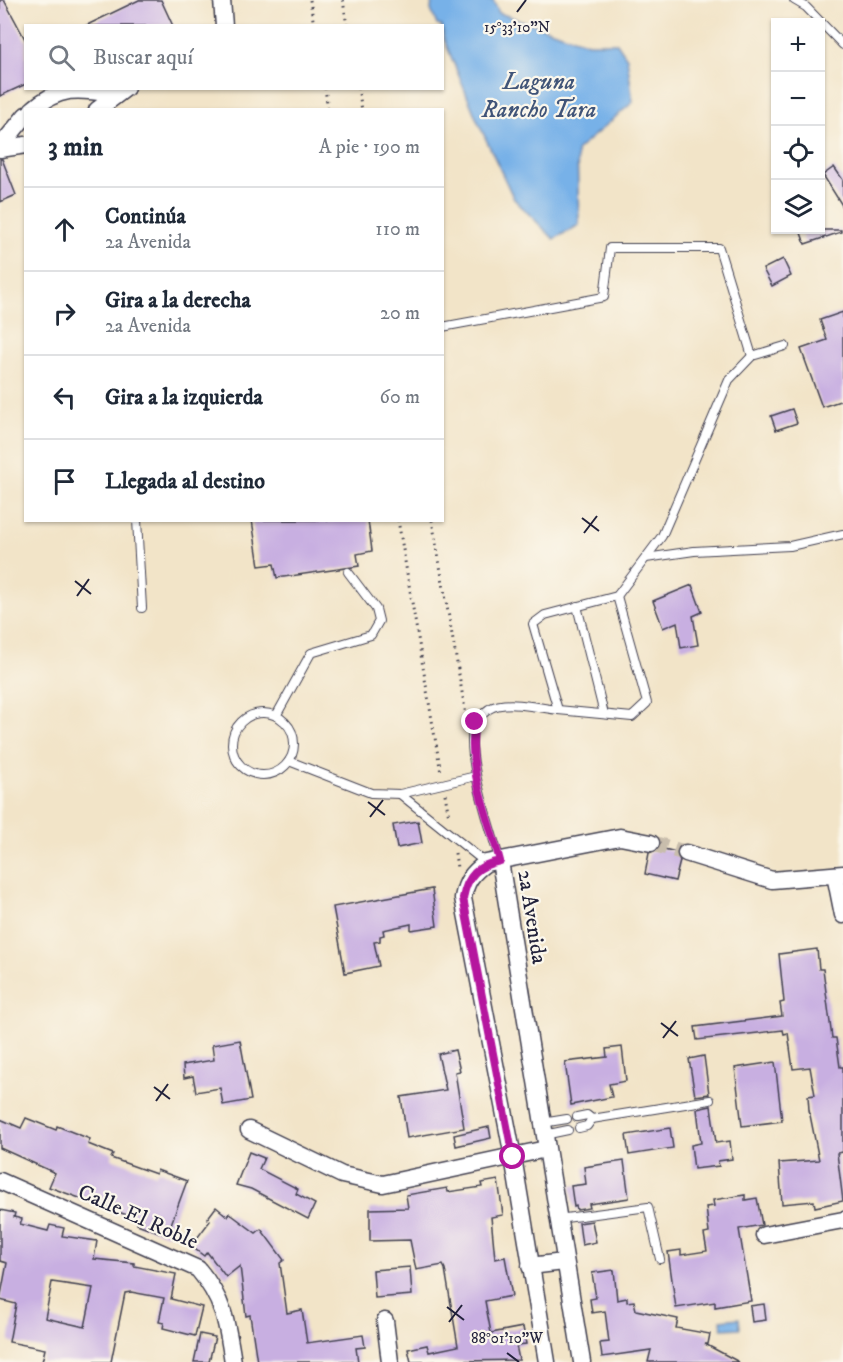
<!DOCTYPE html>
<html lang="es">
<meta charset="utf-8">
<style>
:root{--surface:#fff;--page:#f2f2f3;--text:#1f2937;--muted:#747a83;--line:#e0e1e3}
body{margin:0;font-family:"IM FELL DW Pica",serif;background:var(--page);color:var(--text)}
.controls{position:absolute;right:18px;top:18px;display:grid;overflow:hidden;border-radius:0px;box-shadow:0 2px 4px #0004}
.controls button{width:54px;height:54px;display:grid;place-items:center;padding:0;border:0;border-bottom:2px solid var(--line);background:var(--surface);color:var(--text);font:30px sans-serif}
.stop{position:absolute;width:18px;height:18px;margin:-14px;border:4px solid #b5179e;border-radius:50%;background:#fff}
.stop.end{background:#b5179e;border-color:#fff;box-shadow:0 2px 6px #0008}
.list{margin:0;padding:0;list-style:none}
h2{display:flex;justify-content:space-between;align-items:center;height:78px;margin:0;padding:0 24px;font-size:26px}
h2 small{font-size:20px;font-weight:400;color:var(--muted)}
.list li{display:grid;grid-template-columns:39px 1fr auto;gap:18px;align-items:center;box-sizing:border-box;height:84px;padding:0 24px;border-top:2px solid var(--line)}
.list b{display:block;font-size:22px;white-space:nowrap}
.list p{margin:0;font-size:20px;white-space:nowrap;color:var(--muted)}
.list em{font-size:20px;font-style:normal;color:var(--muted)}
.icon{flex:none;width:33px;height:33px;fill:none;stroke:currentColor;stroke-width:2;stroke-linecap:round;stroke-linejoin:round}
.map{position:relative;flex:none;width:843px;height:1362px;overflow:hidden}
.search{position:absolute;background:var(--surface);box-shadow:0 2px 4px #0004;left:24px;top:24px;width:420px;height:66px;display:flex;align-items:center;gap:15px;box-sizing:border-box;padding:0 21px;border-radius:0px;color:var(--muted);font-size:22px}
.panel{position:absolute;background:var(--surface);box-shadow:0 2px 4px #0004;left:24px;top:108px;width:420px;height:414px;border-radius:0px}
.map>svg:first-child{display:block}
.water{fill:#77b1e8;stroke:#4c6a92;stroke-width:1.5}
.building{fill:#c8afe1;fill-rule:evenodd}
.lines{fill:none;stroke-linecap:round;stroke-linejoin:round}
.minor-tunnel{stroke:#c8bdac;stroke-width:16;stroke-dasharray:16 8;stroke-linecap:butt}
.service-casing{stroke:#413f50;stroke-width:10}
.minor-casing{stroke:#413f50;stroke-width:19}
.path{stroke:#413f50;stroke-width:3;stroke-dasharray:1.5 4.5;stroke-linecap:butt}
.service{stroke:#fff;stroke-width:8}
.minor{stroke:#fff;stroke-width:16}
.route{stroke:#b5179e;stroke-width:8}
.ticks{fill:none;stroke:#22223b;stroke-width:2}
.labels{text-anchor:middle;dominant-baseline:central;stroke-width:4.5;stroke-linejoin:round;paint-order:stroke}
.street-label{font-size:22px;fill:#22223b;stroke:#fbf7ec}
.water-label{font-size:24px;font-style:italic;fill:#405478;stroke:#fbf7ec}
.ticks-label{font-size:15px;text-anchor:middle;fill:#22223b;stroke:#fbf7ec;stroke-width:4.5;stroke-linejoin:round;paint-order:stroke}
</style>
<div class="map">
<svg width="843" height="1362" viewBox="0 0 843 1362">
<rect width="100%" height="100%" fill="#fbf7ec"/>
<filter id="ink" filterUnits="userSpaceOnUse"><feTurbulence type="fractalNoise" baseFrequency=".0167" numOctaves="2"/><feDisplacementMap in="SourceGraphic" scale="12" xChannelSelector="R" yChannelSelector="G"/><feConvolveMatrix kernelMatrix="1 2 1 2 8 2 1 2 1" color-interpolation-filters="sRGB"/></filter>
<filter id="wash" filterUnits="userSpaceOnUse"><feTurbulence type="fractalNoise" baseFrequency=".008" numOctaves="4" result="noise"/><feDisplacementMap in="SourceGraphic" scale="24" xChannelSelector="R" yChannelSelector="G"/><feGaussianBlur stdDeviation="1.35" result="paint"/><feColorMatrix in="noise" values="0 0 0 0 0 0 0 0 0 0 0 0 0 0 0 0 0 1.4 0 .05"/><feComposite in="paint" operator="in"/></filter>
<g filter="url(#wash)">
<rect width="100%" height="100%" fill="#f2e4c8"/>
<g class="water">
<polygon points="432,0 493,0 499,13 588,43 617,43 627,58 633,102 577,150 579,225 554,239 514,199 477,120 443,37 442,26 437,25 431,10"/>
<polygon points="739,1318 740,1328 722,1329 721,1320"/>
</g>
<g id="blocks">
<g class="building">
<polygon points="0,0 4,0 26,41 26,84 0,96"/>
<polygon points="139,0 161,0 173,26 85,26"/>
<polygon points="0,159 2,159 16,195 0,202"/>
<polygon points="834,167 843,180 843,207 823,175"/>
<polygon points="800,230 841,230 841,232 805,244"/>
<polygon points="783,259 791,276 772,286 763,269"/>
<polygon points="843,312 843,400 822,407 801,349 827,340 820,320"/>
<polygon points="792,409 797,423 776,430 771,416"/>
<polygon points="252,520 368,520 372,551 357,554 359,566 277,578 274,564 259,566"/>
<polygon points="692,585 702,612 693,616 698,645 681,648 677,622 663,628 653,601"/>
<polygon points="418,821 422,843 397,848 393,825"/>
<polygon points="660,848 676,852 680,861 675,881 645,874 649,853"/>
<polygon points="432,889 437,926 411,930 411,924 383,930 384,935 380,936 380,941 374,942 379,966 345,973 333,907"/>
<polygon points="817,949 819,969 823,969 832,1038 836,1038 840,1067 843,1067 843,1152 837,1153 843,1201 815,1207 814,1201 782,1204 779,1163 819,1160 809,1110 808,1096 815,1095 810,1067 793,1069 788,1033 784,1034 783,1030 697,1040 695,1027 782,1016 780,1003 784,1002 779,954"/>
<polygon points="240,1040 251,1100 223,1105 220,1088 196,1092 193,1076 184,1078 183,1065 214,1060 212,1045"/>
<polygon points="622,1047 626,1081 609,1084 612,1097 571,1105 565,1062 607,1057 606,1049"/>
<polygon points="455,1050 460,1071 455,1072 464,1128 407,1138 401,1097 446,1090 438,1054"/>
<polygon points="704,1056 709,1094 695,1096 689,1059"/>
<polygon points="775,1062 782,1121 742,1126 735,1068"/>
<polygon points="711,1106 716,1143 730,1141 732,1159 718,1161 719,1166 694,1169 691,1145 701,1143 697,1109"/>
<polygon points="26,1118 56,1130 57,1126 90,1139 88,1144 113,1154 111,1158 156,1174 157,1170 187,1181 167,1235 137,1224 138,1219 49,1187 55,1173 0,1148 0,1119 21,1128"/>
<polygon points="489,1127 491,1138 456,1146 454,1135"/>
<polygon points="670,1128 673,1148 629,1155 626,1135"/>
<polygon points="249,1152 264,1158 259,1169 298,1189 296,1194 315,1204 308,1219 251,1189 236,1185"/>
<polygon points="624,1161 629,1198 589,1204 590,1208 577,1210 576,1206 574,1207 571,1186 586,1184 584,1167"/>
<polygon points="498,1180 503,1215 491,1217 495,1259 505,1257 512,1296 485,1301 491,1333 523,1327 526,1344 516,1345 519,1360 411,1362 408,1349 427,1345 429,1352 458,1346 445,1269 443,1265 416,1270 410,1240 370,1241 370,1209 408,1208 406,1195 447,1188 448,1192 482,1187 481,1183"/>
<polygon points="745,1195 745,1200 757,1198 762,1225 739,1229 751,1301 715,1307 715,1302 676,1308 668,1252 681,1250 681,1255 707,1251 704,1234 709,1233 706,1207 714,1206 713,1200"/>
<polygon points="216,1207 227,1216 229,1213 256,1233 261,1229 284,1260 280,1263 287,1313 302,1310 307,1343 363,1335 365,1347 356,1348 358,1362 257,1362 250,1315 246,1316 240,1266 226,1277 207,1252 204,1256 191,1246 210,1221 207,1219"/>
<path d="M0,1210L15,1213L14,1217L22,1219L20,1224L48,1231L50,1225L64,1228L62,1236L97,1241L94,1259L134,1263V1266L176,1274L171,1299L202,1307L195,1336L163,1328L164,1323L159,1322L164,1298L131,1292L125,1293L111,1362H42L45,1349L9,1342L16,1304L0,1300L7,1263L0,1261ZM52,1282L93,1288L85,1327L45,1318Z"/>
<polygon points="592,1221 596,1242 582,1245 579,1223"/>
<polygon points="410,1267 412,1295 375,1298 373,1270"/>
<polygon points="614,1270 617,1300 627,1298 627,1302 634,1301 636,1310 678,1319 676,1328 710,1334 708,1344 705,1344 739,1362 648,1362 651,1350 602,1357 600,1343 609,1342 605,1311 592,1313 590,1299 596,1298 592,1273"/>
<polygon points="764,1304 766,1320 752,1322 750,1306"/>
<polygon points="200,1334 215,1337 209,1362 194,1362"/>
</g>
</g>
</g>
<g filter="url(#ink)">
<use href="#blocks" fill-opacity="0" stroke="#413f50" stroke-width="1.5"/>
<g class="lines">
<polyline class="minor-tunnel" points="651,843 686,853"/>
<g class="service-casing">
<g id="service">
<polyline points="794,0 806,7 843,45"/>
<polyline points="442,327 604,297 610,248 719,248 752,356"/>
<polyline points="137,520 142,608"/>
<polyline points="646,558 694,551 790,546 843,534"/>
<polyline points="577,606 604,714"/>
<polyline points="558,710 632,717 647,703 617,596"/>
<circle cx="263" cy="744" r="31"/>
<polyline points="276,716 311,653 371,635 379,621 376,609 348,572"/>
<polyline points="289,761 371,793 400,794 476,776"/>
<polyline points="400,794 486,863"/>
<path d="M500,861C492,833 461,745 476,722C478,718 486,711 489,709C506,699 539,708 558,710L533,624L545,615L617,596L662,536L729,380L752,356L785,346"/>
<polyline points="577,1117 587,1115 592,1119 710,1100"/>
<polyline points="542,1123 567,1119"/>
<polyline points="579,1128 587,1126 592,1119"/>
<polyline points="544,1135 568,1130"/>
<polyline points="558,1219 648,1207 660,1259"/>
</g>
</g>
<g class="minor-casing">
<g id="minor">
<polyline points="222,0 224,26"/>
<path d="M32,110C60,85 80,89 115,94"/>
<polyline points="97,110 126,88"/>
<polyline points="0,147 26,115"/>
<polyline points="0,149 26,145"/>
<polyline points="686,853 772,880 843,874"/>
<polyline points="500,861 582,1362"/>
<polyline points="835,875 843,915"/>
<polyline points="249,1130 342,1175 383,1184 546,1149"/>
<path d="M0,1181L198,1269C224,1300 227,1323 233,1362"/>
<polyline points="764,1235 843,1220"/>
<polyline points="530,1266 564,1262"/>
<polyline points="385,1321 390,1362"/>
<path d="M547,1362L513,1157L463,898C466,881 472,873 486,863L620,837L651,843"/>
</g>
</g>
<g class="path">
<polyline points="310,0 314,26"/>
<polyline points="343,0 347,26"/>
<polyline points="325,88 328,110"/>
<polyline points="358,88 362,110"/>
<polyline points="398,520 441,773"/>
<polyline points="432,520 466,715"/>
<polyline points="445,794 449,817"/>
<polyline points="455,853 457,868"/>
</g>
<use href="#service" class="service"/>
<use href="#minor" class="minor"/>
</g>
</g>
<g class="lines" filter="url(#ink)">
<path class="route" d="M475,722C466,768 488,816 500,861C478,865 467,876 463,898L513,1157"/>
</g>
<path class="ticks" d="M517,12L526,0M582,518L599,531M584,533L597,516M75,581L91,594M77,596L89,579M368,802L385,815M370,817L383,800M661,1023L678,1036M663,1038L676,1021M154,1087L170,1099M156,1101L168,1084M447,1307L464,1320M449,1322L462,1305M507,1353L519,1362"/>
<g class="labels">
<g class="street-label">
<text transform="translate(532 917) rotate(81)">2a Avenida</text>
<text transform="translate(138 1217) rotate(24)">Calle El Roble</text>
</g>
<g class="water-label">
<text x="539" y="82">Laguna<tspan x="539" dy="28">Rancho Tara</tspan></text>
</g>
</g>
<g class="ticks-label">
<text x="517" y="32">15°33'10"N</text>
<text x="507" y="1343">88°01'10"W</text>
</g>
</svg>
<div class="controls">
<button>+</button>
<button>−</button>
<button><svg class="icon" aria-label="locate" viewBox="0 0 24 24"><circle cx="12" cy="12" r="6"/><path d="M12 2v4M12 18v4M2 12h4M18 12h4"/></svg></button>
<button><svg class="icon" aria-label="layers" viewBox="0 0 24 24"><path d="M12 4l9 5-9 5-9-5zM3 14l9 5 9-5"/></svg></button>
</div>
<div class="stop" style="left:513px;top:1157px"></div>
<div class="stop end" style="left:475px;top:722px"></div>
<div class="search"><svg class="icon" aria-label="search" viewBox="0 0 24 24"><circle cx="10" cy="10" r="6"/><path d="M15 15l6 6"/></svg>Buscar aquí</div>
<section class="panel">
<h2>3 min<small>A pie · 190 m</small></h2>
<ul class="list">
<li><svg class="icon" aria-label="ahead" viewBox="0 0 24 24"><path d="M12 20V5M6 11l6-6 6 6"/></svg><div><b>Continúa</b><p>2a Avenida</p></div><em>110 m</em></li>
<li><svg class="icon" aria-label="right" viewBox="0 0 24 24"><path d="M7 20v-9h11M14 6l5 5-5 5"/></svg><div><b>Gira a la derecha</b><p>2a Avenida</p></div><em>20 m</em></li>
<li><svg class="icon" aria-label="left" viewBox="0 0 24 24"><path d="M17 20v-9H6M10 6l-5 5 5 5"/></svg><div><b>Gira a la izquierda</b></div><em>60 m</em></li>
<li><svg class="icon" aria-label="arrive" viewBox="0 0 24 24"><path d="M6 21V4h12l-3 4 3 4H6"/></svg><div><b>Llegada al destino</b></div></li>
</ul>
</section>
</div>
